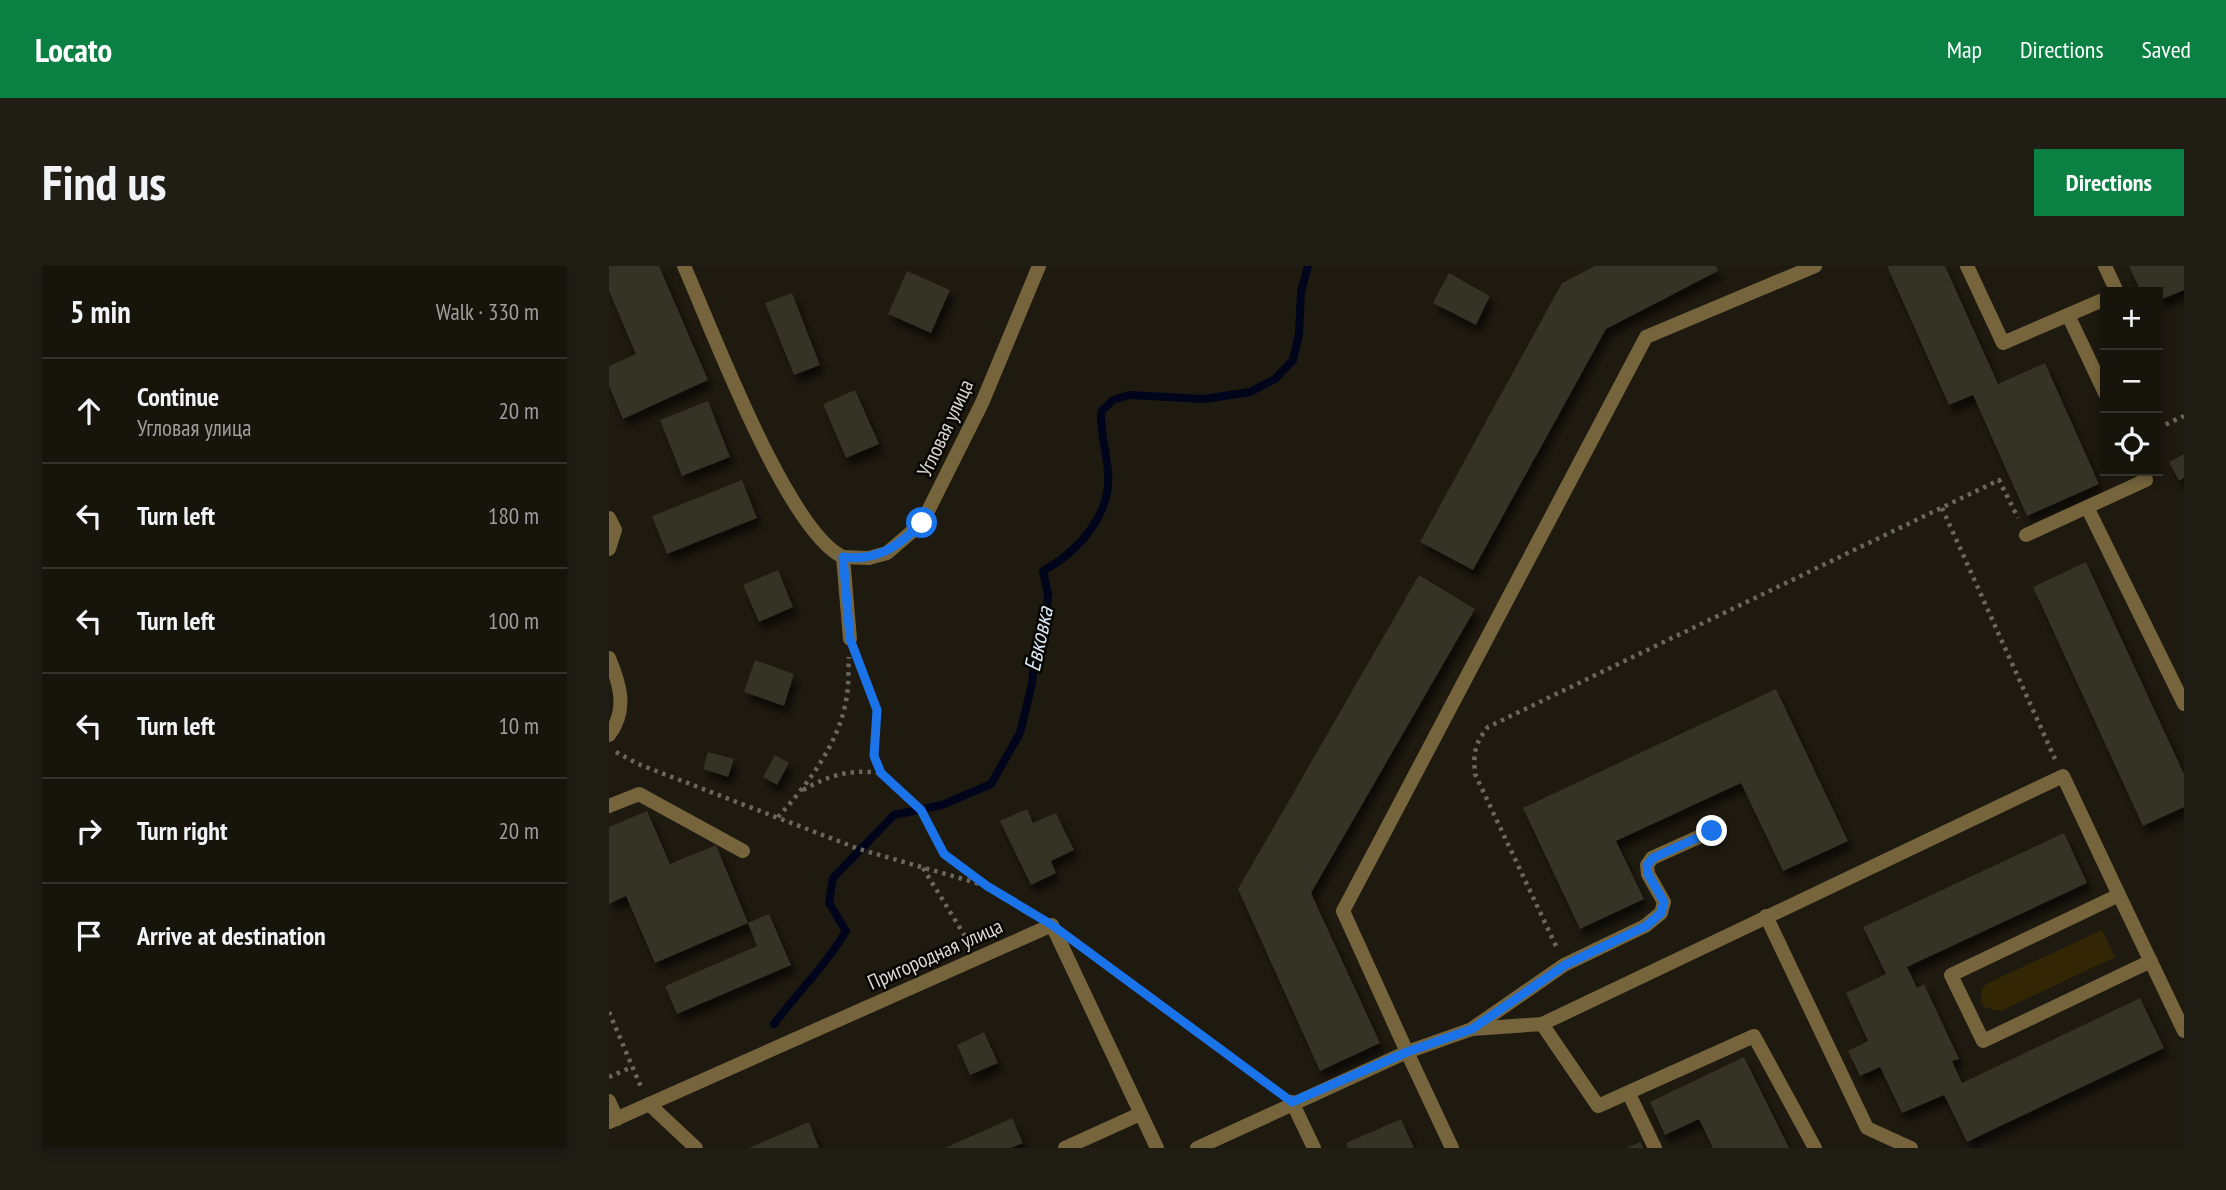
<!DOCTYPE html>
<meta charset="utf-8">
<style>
:root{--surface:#17140c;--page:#201d15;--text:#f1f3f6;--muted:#9e9e9d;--line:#36332d;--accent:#0b8043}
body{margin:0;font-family:"PT Sans Narrow",sans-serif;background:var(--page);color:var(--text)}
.controls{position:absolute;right:21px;top:21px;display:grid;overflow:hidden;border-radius:0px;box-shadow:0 4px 10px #0003}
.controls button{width:63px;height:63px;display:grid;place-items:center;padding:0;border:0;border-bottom:2px solid var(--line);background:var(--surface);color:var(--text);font:35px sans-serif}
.stop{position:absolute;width:21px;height:21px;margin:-16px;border:5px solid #1a73e8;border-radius:50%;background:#fff}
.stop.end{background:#1a73e8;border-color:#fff;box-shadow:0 2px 7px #0008}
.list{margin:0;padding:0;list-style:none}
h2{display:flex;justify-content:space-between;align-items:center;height:91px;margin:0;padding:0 28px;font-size:30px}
h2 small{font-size:23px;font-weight:400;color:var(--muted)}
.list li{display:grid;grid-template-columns:46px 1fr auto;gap:21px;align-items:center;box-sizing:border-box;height:105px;padding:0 28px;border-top:2px solid var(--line)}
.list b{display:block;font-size:26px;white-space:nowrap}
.list p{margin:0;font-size:23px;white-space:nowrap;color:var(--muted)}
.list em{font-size:23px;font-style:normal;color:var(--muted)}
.icon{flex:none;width:38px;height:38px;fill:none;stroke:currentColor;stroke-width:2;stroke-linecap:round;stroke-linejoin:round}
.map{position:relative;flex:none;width:1575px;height:882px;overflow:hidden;border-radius:0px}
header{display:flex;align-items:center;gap:42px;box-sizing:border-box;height:98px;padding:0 35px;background:var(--accent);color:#fff}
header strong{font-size:33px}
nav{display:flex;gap:38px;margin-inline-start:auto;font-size:24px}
.intro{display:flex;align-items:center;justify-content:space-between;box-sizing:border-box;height:168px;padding:0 42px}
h1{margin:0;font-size:49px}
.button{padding:18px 32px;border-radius:0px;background:var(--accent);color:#fff;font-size:24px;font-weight:700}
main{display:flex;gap:42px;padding:0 42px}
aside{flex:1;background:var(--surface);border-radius:0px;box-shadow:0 4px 10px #0003}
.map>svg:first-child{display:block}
.green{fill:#332604}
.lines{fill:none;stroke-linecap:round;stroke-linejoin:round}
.stream{stroke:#00051c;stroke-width:8}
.building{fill:#353025;filter:url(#shadow)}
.path{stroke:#6b665e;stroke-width:4.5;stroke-dasharray:3.5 5;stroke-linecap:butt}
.lane{stroke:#76653c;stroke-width:14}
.street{stroke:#76653c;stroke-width:14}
.route{stroke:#1a73e8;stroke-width:9}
.labels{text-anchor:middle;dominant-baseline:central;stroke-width:5;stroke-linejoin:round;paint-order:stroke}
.street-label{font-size:21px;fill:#dbd8d1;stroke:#070603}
.water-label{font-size:23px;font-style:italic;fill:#dae6f3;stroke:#070603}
</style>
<header>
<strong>Locato</strong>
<nav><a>Map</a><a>Directions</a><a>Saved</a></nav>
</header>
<div class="intro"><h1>Find us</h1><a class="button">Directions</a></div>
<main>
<aside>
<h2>5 min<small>Walk · 330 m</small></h2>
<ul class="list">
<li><svg class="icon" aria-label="ahead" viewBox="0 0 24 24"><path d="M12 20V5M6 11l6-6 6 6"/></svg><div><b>Continue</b><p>Угловая улица</p></div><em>20 m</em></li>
<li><svg class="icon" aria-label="left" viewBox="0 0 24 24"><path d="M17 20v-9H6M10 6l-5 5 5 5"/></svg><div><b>Turn left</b></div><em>180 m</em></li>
<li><svg class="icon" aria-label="left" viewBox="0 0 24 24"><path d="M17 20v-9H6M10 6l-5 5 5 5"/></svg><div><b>Turn left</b></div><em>100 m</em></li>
<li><svg class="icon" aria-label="left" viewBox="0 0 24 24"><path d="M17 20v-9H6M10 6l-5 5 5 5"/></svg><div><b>Turn left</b></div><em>10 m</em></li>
<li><svg class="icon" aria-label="right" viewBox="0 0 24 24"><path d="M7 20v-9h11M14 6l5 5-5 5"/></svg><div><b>Turn right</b></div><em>20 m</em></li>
<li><svg class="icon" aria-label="arrive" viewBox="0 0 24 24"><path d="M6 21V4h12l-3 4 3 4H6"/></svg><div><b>Arrive at destination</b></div></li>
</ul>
</aside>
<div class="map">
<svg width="1575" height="882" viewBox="0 0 1575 882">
<defs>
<filter id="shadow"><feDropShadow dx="4.5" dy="8" stdDeviation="3.5" flood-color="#0009"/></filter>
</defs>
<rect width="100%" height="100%" fill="#1f1a10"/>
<polygon class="green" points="1493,664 1506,691 1392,745 1377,742 1372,736 1373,722 1379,717"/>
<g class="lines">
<path class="stream" d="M165,758C189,726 217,699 237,665L220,637L224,612L285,549L333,539L382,518L411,467L423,418L427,379L437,358L439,327L434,305C469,286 503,248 499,206C497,183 492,171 492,146L504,134L520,129L595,133L641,126L666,113L684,94L690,68L692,26L699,0"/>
</g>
<g class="building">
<polygon points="0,0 50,0 99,114 14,153 0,120 0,100 27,88 0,25"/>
<polygon points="986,0 1107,0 1109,5 997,63 864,304 811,276 953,17"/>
<polygon points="1278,0 1336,0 1389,118 1436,97 1490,218 1418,250 1364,129 1340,139"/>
<polygon points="1520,0 1575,0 1575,24 1549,35 1549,26 1532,26"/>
<polygon points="298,5 341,24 322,67 279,48"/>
<polygon points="840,7 881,30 867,59 824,37"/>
<polygon points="183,27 211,99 185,109 156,37"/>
<polygon points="246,124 270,178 237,192 214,138"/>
<polygon points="99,135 121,191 73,210 51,154"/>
<polygon points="1575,188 1575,212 1570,215 1560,196"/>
<polygon points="133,214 148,252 58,288 43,250"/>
<polygon points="1477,296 1575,508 1575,541 1534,560 1424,321"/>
<polygon points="169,304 184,341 150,356 134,319"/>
<polygon points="810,309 866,343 702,627 771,777 711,805 629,623"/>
<polygon points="146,394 185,408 175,440 135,426"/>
<polygon points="1167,423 1239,575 1174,605 1132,517 1007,575 1035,633 971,663 914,542"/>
<polygon points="99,486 125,493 119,511 94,503"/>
<polygon points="166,489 180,497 168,519 154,511"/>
<polygon points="418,543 424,557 447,547 465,584 442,595 447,607 422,619 391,555"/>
<polygon points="38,545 61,598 107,579 139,657 46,697 17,630 0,638 0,561"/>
<polygon points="1455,567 1478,617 1298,701 1308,722 1315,718 1350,793 1343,795 1353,817 1531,732 1555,782 1358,876 1335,829 1293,847 1271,801 1251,810 1239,785 1259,775 1237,727 1277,708 1254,661"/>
<polygon points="160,648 182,699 68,748 56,720 148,680 139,657"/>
<polygon points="375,766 389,797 361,809 348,779"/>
<polygon points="1135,791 1180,882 1104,882 1090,853 1056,869 1041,836"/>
<polygon points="403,852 414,877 402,882 336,882"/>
<polygon points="792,853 805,882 739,882 737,877"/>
<polygon points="200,856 210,882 140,882"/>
<polygon points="1031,876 1034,882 1018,882"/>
</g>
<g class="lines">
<g class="path">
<polyline points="1549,162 1575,150"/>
<polyline points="1333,242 1446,493"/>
<polyline points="248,390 268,444 265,490 272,507 312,544 335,588 374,617"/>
<polyline points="7,486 29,498 250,583 378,620 422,646"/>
<path d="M194,524C221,509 240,503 271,507"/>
<path d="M169,551C198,519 229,479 237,435C240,421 239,405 240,391"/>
<polyline points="314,602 359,675"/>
<path d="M947,680L866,508C864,487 866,477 879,461L1390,214L1409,252"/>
<polyline points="478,685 669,825"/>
<polyline points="0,746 32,821"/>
<polyline points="0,811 23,801"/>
</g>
<g class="lane">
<polyline points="1358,0 1394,77 1496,33"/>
<polyline points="1496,0 1508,26"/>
<polyline points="1459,49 1496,127"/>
<polyline points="1533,205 1537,214 1478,241 1575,438"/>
<polyline points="0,252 6,264 0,283"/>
<polyline points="1417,269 1478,241"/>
<path d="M0,392C11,418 19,444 0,469"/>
<polyline points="0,540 30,528 134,585"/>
<polyline points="1157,650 1258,862 1302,882"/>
<polyline points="1542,695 1374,775 1342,709 1510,629 1575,765"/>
<polyline points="933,758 1454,510 1510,629"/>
<polyline points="864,762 955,699 1036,660 1052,647 1055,636 1039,608 1038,599 1043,592 1103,565"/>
<polyline points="1020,828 1046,882"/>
<polyline points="683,836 705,882"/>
<polyline points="40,838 87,882"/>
<polyline points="456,882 531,848"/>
<polyline points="588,882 798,786 734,645 1037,71 1206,0"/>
<polyline points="843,882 798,786 863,763 933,758 989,840 1145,770 1206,882"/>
</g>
<g class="street">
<path d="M75,0C103,63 178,265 234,291L241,373"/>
<polyline points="234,291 260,292 278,287 313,257 373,137 430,0"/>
<polyline points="0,835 8,853"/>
<polyline points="0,856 443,659 548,882"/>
</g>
</g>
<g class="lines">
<path class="route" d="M313,257C288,281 269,295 234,291L241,373L268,444L265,490L272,507L312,544L335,588L378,620L443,659L683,836L798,786L863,763L956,699L1037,660L1052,647L1055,636L1039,608L1038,599L1044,592L1103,565"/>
</g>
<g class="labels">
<g class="street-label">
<text transform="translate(336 162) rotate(-65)">Угловая улица</text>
<text transform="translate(326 688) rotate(-24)">Пригородная улица</text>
</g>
<g class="water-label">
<text transform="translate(429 373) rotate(-78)">Евковка</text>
</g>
</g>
</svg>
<div class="controls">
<button>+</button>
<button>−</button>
<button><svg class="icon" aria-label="locate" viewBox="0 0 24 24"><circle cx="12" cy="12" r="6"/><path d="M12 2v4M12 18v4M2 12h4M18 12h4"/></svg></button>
</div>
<div class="stop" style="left:313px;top:257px"></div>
<div class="stop end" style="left:1103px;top:565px"></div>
</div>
</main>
